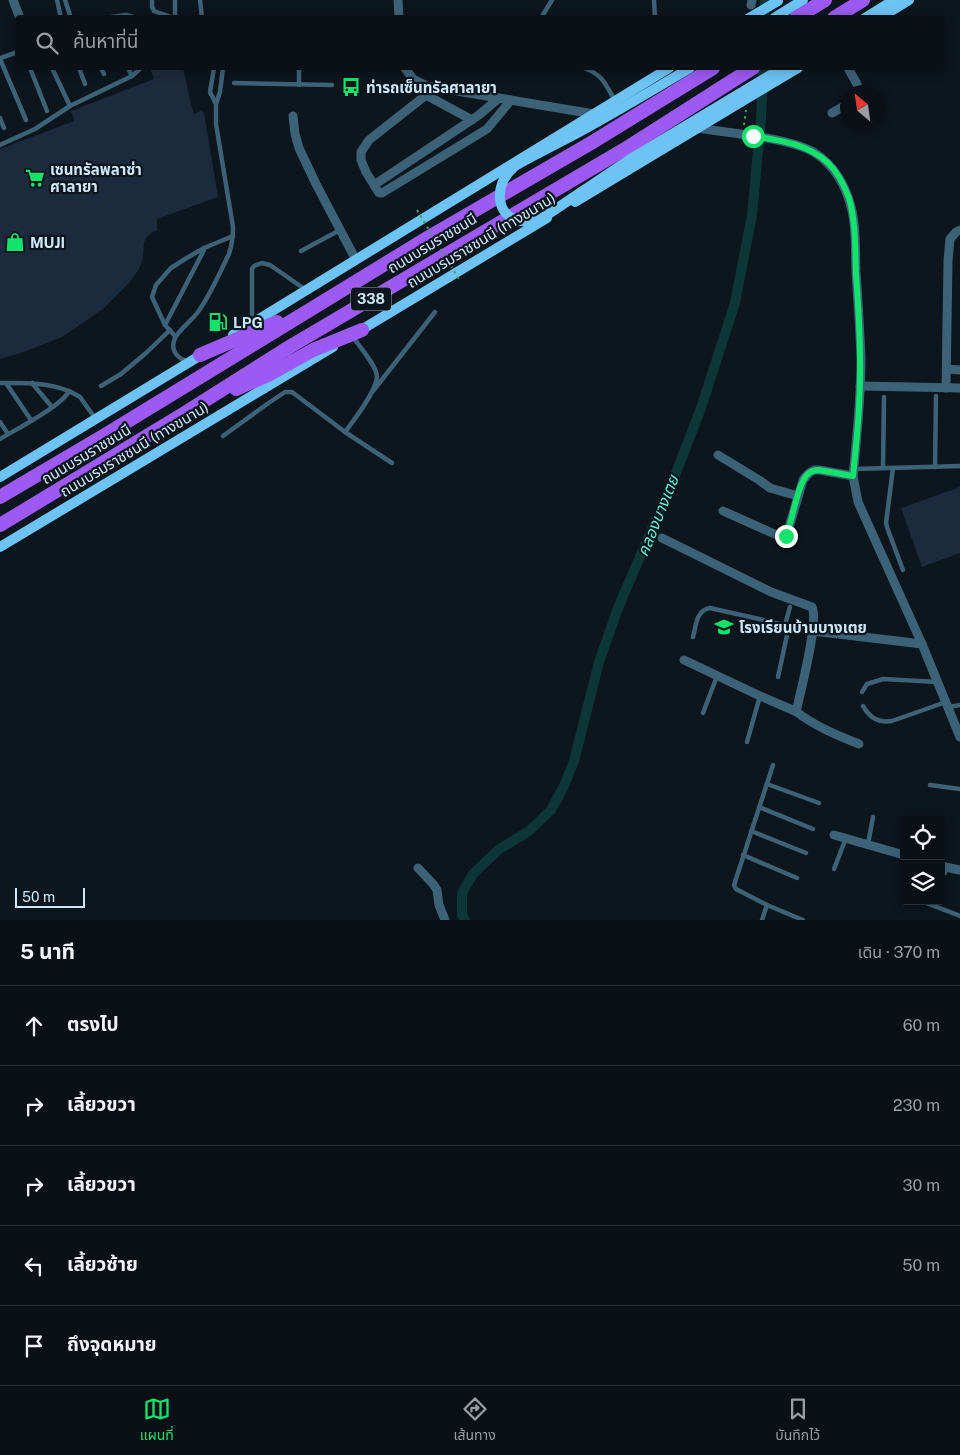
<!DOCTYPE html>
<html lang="th">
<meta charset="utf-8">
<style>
:root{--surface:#0a1016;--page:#181e23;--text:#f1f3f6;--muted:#999da1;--line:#2a3035;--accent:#11e36b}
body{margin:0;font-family:"Public Sans","Noto Sans Thai",sans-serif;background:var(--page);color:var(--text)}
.controls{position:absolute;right:15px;bottom:15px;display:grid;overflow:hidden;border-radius:5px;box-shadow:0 2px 12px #0003}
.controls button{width:45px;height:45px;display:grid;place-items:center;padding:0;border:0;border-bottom:1px solid var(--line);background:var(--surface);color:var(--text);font:25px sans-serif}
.compass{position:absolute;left:840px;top:85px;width:45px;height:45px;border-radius:50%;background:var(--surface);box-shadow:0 2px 12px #0003;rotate:331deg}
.scale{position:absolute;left:15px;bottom:12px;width:70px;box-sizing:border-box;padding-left:5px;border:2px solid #cde7fb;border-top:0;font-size:14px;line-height:18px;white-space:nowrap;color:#cde7fb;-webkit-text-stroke:4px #0d151d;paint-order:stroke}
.stop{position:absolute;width:15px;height:15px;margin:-11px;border:4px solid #11e36b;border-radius:50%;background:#fff}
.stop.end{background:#11e36b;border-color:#fff;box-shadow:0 1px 5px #0008}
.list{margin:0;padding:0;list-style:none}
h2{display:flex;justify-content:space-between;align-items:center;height:65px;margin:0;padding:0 20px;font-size:21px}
h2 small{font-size:16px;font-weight:400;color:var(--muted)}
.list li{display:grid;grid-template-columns:32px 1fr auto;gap:15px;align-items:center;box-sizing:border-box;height:80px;padding:0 20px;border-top:1px solid var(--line)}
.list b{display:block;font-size:19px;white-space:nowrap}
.list em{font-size:16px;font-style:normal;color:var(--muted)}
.icon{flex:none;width:28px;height:28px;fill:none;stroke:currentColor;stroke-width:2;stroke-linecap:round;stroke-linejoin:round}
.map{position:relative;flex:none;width:960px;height:920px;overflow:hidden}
.search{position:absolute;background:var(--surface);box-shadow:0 2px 12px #0003;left:15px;right:15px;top:15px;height:55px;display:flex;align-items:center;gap:12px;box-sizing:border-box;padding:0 18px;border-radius:5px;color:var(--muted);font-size:19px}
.sheet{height:465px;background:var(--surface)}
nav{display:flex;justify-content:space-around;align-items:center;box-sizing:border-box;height:70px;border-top:1px solid var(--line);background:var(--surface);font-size:14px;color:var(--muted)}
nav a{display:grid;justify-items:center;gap:2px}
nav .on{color:var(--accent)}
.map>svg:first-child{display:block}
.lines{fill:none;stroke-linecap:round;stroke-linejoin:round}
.canal{stroke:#0c3736;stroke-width:10}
.building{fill:#1b2a3c}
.path{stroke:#36a654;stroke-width:2;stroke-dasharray:2.5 4;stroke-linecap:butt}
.service{stroke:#3c6278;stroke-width:4.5}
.minor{stroke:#3c6278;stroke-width:9}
.secondary{stroke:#6cc3f4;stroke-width:10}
.trunk{stroke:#9c5af2;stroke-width:14}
.path-bridge{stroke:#36a654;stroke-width:2;stroke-dasharray:2.5 4;stroke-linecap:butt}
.secondary-bridge{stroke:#6cc3f4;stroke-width:10}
.trunk-bridge{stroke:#9c5af2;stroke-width:14}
.route{stroke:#11e36b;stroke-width:6}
.labels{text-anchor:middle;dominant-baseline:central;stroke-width:4.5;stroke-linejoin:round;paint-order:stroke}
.shield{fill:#0d151d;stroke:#93a8b8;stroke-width:1}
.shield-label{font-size:14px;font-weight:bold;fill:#cde7fb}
.poi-label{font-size:15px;font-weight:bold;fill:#cde7fb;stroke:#0d151d;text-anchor:start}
.street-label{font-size:15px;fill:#cde7fb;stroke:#0d151d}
.water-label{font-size:16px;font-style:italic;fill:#63f3d5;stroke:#0d151d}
</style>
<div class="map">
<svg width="960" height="920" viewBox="0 0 960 920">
<rect width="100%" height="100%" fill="#0d151d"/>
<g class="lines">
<g class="canal">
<polyline points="764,18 765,0"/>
<polyline points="465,920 462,915 462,893 473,874 498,850 529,831 551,810 564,786 574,761 599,662 618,608 676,473 701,408 735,303 752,215 761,119 763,68"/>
</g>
</g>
<g class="building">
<polygon points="150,68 183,68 191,104 194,114 201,111 204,113 218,197 157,219 157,231 152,232 147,237 144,242 143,258 139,269 130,282 103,309 62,337 24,352 0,359 0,149 74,121 71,111 154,79"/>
<polygon points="960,487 960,553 922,567 901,508"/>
</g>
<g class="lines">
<polyline class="path" points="744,125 746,110"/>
<g class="service">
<polyline points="57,0 61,18"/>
<polyline points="65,0 71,18"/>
<polyline points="152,0 152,7 154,11 174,18"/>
<polyline points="175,0 175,18"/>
<polyline points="200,0 202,18"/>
<polyline points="654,0 655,18"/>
<polyline points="104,18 126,15 137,18"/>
<polyline points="541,18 552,0"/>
<polyline points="0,58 18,52"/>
<polyline points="0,59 26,120"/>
<polyline points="30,68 47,111"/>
<polyline points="52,68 70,106"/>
<polyline points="79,68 85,84"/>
<polyline points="101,68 104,74"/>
<polyline points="128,68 132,76 141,68"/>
<polyline points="214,68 210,92 216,104"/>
<path d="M584,68C603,75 605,83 615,101"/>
<polyline points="234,83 332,85"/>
<polyline points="299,85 299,68"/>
<polyline points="0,118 4,128"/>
<polyline points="0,145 35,129 70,106 132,76"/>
<polyline points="301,251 340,230"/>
<polyline points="252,322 252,269 254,266 262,263 270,265 306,290"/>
<polyline points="165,325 204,250"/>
<polyline points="175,336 165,325 152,297 156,285 171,268 185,259 204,248 233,236"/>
<path d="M353,337C359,346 377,366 377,377C376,392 354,420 345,432L392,463"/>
<path d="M187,361C176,358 170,349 175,338C178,331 192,320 198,312C211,294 219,274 229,254C232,245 233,237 233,227L216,124V104L220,92L223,68"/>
<path d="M0,383C23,383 47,382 69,391C63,405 15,430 0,439"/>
<polyline points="6,383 31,420"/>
<polyline points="32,383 52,407"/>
<polyline points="101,386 121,374 146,353 170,330"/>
<polyline points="69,391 80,397 95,418"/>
<polyline points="373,391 435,312"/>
<polyline points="0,422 8,434"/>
<polyline points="223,436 270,402 285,392 292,392 345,432"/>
<polyline points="935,467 936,396"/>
<polyline points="883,468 884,397"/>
<polyline points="893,468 886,523 888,530 903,570"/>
<polyline points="854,469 960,466"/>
<polyline points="785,625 790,607"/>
<path d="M693,637C696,626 696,610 710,608L812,631"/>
<polyline points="778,677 789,626"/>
<polyline points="862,692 867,684 883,679 938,682"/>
<path d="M863,706C870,718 878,723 892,721L946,702"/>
<polyline points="948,707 960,705"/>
<polyline points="703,713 717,676"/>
<polyline points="747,742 760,696"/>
<polyline points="773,765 734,885 736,889 767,905 803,920"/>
<polyline points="767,784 819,803"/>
<polyline points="930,785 960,789"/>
<polyline points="759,807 813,829"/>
<polyline points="751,831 806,853"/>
<polyline points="868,844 873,817"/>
<polyline points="743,855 797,878"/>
<polyline points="834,869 846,838"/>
<polyline points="941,877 945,873 946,867"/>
<polyline points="903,895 904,895"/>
<polyline points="921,901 960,916"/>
<polyline points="762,920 767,905"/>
</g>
<g class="minor">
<polyline points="13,0 20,18"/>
<polyline points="398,0 399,18"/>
<polyline points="751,5 752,0"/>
<polyline points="405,68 413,79 427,86 594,114"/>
<polyline points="848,68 857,84 859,92"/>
<polyline points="435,88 369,140 361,152 361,160 366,172 379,193 382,193 487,129 511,100"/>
<polyline points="426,95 472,120"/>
<polyline points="832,113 848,104"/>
<polyline points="293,116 295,134 299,148 316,184 356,260"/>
<path d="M697,128C728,133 795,138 818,155C833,166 842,180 848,197C857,221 855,248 856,272C858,301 860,330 861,359C861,398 857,437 853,476L858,502L922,644L960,737"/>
<polyline points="374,185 479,115 499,98"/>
<polyline points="947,369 960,370"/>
<polyline points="860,386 960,388"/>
<polyline points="946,388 948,261 950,239 956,232 960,230"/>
<polyline points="718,455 759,480 770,488 798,496"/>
<polyline points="723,511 779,536 784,537 787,534 803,480 809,473 814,470 819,470 853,476"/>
<path d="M662,538L771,592L812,607C819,622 801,689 797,708L795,711L760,696L684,660"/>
<polyline points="813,631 922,644"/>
<path d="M795,711C815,726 836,735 859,744"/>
<polyline points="834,835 904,855"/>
<polyline points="941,866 960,870"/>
<polyline points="418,868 433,884 437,890 439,905 445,920"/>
</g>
<g class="secondary">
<polyline points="774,18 803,0"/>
<polyline points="865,18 894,0"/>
<polyline points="880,18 909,0"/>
<polyline points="776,81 798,68"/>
<polyline points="575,202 741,102"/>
<polyline points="356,333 547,218"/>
<polyline points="233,335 669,68"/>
<polyline points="0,477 206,352"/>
<polyline points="0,547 333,347"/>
</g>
<g class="trunk">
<polyline points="796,18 825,0"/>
<polyline points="834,18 863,0"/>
<polyline points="200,355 277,322"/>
<polyline points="236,389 270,374 313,350 362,330"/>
<polyline points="0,497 105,435 429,237 591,143 713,68"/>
<polyline points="0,525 185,413 291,346 630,146 743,74"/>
</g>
<polyline class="path-bridge" points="417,210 460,281"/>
<g class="secondary-bridge">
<polyline points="749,18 778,1"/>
<path d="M690,68C654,89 618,111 581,131C566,139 552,146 537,154C530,158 521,162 514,167C495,182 493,216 521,221C529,222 536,220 544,217L632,158L782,68"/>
<polyline points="741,102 776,81"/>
</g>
<polyline class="trunk-bridge" points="743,74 753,68"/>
</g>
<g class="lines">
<path class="route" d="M753,136C779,140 808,144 828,163C838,172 844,185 849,198C856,222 855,249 856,274C858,302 860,330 860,358C861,397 857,437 853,476L819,470C812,470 806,474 803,481C795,496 793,519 786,536"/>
</g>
<defs>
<g id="bus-bare" transform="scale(1.5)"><path d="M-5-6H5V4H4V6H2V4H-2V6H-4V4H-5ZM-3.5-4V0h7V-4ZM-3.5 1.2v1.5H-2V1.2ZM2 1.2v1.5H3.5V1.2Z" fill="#11e36b" stroke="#0d151d" stroke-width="2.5" paint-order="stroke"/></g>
<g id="supermarket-bare" transform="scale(1.5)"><path d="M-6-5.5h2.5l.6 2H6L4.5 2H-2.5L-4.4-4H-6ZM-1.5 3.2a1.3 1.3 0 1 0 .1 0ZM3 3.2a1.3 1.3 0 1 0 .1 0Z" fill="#11e36b" stroke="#0d151d" stroke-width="2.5" paint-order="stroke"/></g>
<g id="shop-bare" transform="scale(1.5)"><path d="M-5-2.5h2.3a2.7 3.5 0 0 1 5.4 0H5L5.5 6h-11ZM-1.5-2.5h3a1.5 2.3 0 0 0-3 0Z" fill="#11e36b" stroke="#0d151d" stroke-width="2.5" paint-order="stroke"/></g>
<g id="fuel-bare" transform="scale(1.5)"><path d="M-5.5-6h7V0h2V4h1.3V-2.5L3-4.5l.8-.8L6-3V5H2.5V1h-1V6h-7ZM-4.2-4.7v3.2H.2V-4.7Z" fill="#11e36b" stroke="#0d151d" stroke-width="2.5" paint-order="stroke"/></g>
<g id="school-bare" transform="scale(1.5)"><path d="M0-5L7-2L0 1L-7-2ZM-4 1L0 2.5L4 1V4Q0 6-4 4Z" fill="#11e36b" stroke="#0d151d" stroke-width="2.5" paint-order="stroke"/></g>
</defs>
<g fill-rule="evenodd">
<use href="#bus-bare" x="351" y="87"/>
<use href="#supermarket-bare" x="35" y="178"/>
<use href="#shop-bare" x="15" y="242"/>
<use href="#fuel-bare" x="218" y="322"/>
<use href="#school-bare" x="724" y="627"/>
</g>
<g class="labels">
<rect class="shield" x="351" y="287.5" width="40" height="23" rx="4"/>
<g class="shield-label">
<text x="371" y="299">338</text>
</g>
<g class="poi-label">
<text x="366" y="87">ท่ารถเซ็นทรัลศาลายา</text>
<text x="50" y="169">เซนทรัลพลาซ่า<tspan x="50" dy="17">ศาลายา</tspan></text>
<text x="30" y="242">MUJI</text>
<text x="233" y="322">LPG</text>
<text x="739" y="627">โรงเรียนบ้านบางเตย</text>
</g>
<g class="street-label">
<text transform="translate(481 240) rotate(-31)">ถนนบรมราชชนนี (ทางขนาน)</text>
<text transform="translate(432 243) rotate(-31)">ถนนบรมราชชนนี</text>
<text transform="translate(134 449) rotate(-31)">ถนนบรมราชชนนี (ทางขนาน)</text>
<text transform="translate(86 454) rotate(-31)">ถนนบรมราชชนนี</text>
</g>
<g class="water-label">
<text transform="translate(658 516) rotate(-68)">คลองบางเตย</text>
</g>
</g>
</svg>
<div class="controls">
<button><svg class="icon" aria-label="locate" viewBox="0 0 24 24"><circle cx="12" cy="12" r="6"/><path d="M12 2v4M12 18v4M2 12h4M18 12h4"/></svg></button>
<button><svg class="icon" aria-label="layers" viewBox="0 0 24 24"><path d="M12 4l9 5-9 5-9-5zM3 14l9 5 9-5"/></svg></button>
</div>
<svg class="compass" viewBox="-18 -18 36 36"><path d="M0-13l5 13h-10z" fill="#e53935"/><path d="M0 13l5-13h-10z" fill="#999da1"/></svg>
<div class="scale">50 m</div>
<div class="stop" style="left:753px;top:136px"></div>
<div class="stop end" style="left:786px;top:536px"></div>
<div class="search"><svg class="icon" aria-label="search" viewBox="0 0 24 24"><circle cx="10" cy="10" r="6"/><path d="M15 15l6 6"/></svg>ค้นหาที่นี่</div>
</div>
<section class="sheet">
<h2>5 นาที<small>เดิน · 370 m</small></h2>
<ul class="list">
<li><svg class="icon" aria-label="ahead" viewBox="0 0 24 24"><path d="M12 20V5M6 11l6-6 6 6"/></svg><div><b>ตรงไป</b></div><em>60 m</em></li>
<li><svg class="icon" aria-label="right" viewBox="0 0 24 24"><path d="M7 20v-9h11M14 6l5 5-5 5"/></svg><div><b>เลี้ยวขวา</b></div><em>230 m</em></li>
<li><svg class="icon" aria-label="right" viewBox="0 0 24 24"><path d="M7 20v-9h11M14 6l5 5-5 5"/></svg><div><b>เลี้ยวขวา</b></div><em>30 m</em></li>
<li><svg class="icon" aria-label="left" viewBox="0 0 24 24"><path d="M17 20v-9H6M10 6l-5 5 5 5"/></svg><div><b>เลี้ยวซ้าย</b></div><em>50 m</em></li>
<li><svg class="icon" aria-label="arrive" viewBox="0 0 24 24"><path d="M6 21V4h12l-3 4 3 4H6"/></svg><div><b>ถึงจุดหมาย</b></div></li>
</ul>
</section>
<nav>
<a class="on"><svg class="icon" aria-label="map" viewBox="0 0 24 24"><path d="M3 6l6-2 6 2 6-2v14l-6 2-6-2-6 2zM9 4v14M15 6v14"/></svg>แผนที่</a>
<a><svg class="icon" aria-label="directions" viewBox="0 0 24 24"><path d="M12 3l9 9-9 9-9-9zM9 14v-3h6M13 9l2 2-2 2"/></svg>เส้นทาง</a>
<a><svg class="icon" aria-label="saved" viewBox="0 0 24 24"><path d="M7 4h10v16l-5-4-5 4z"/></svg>บันทึกไว้</a>
</nav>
